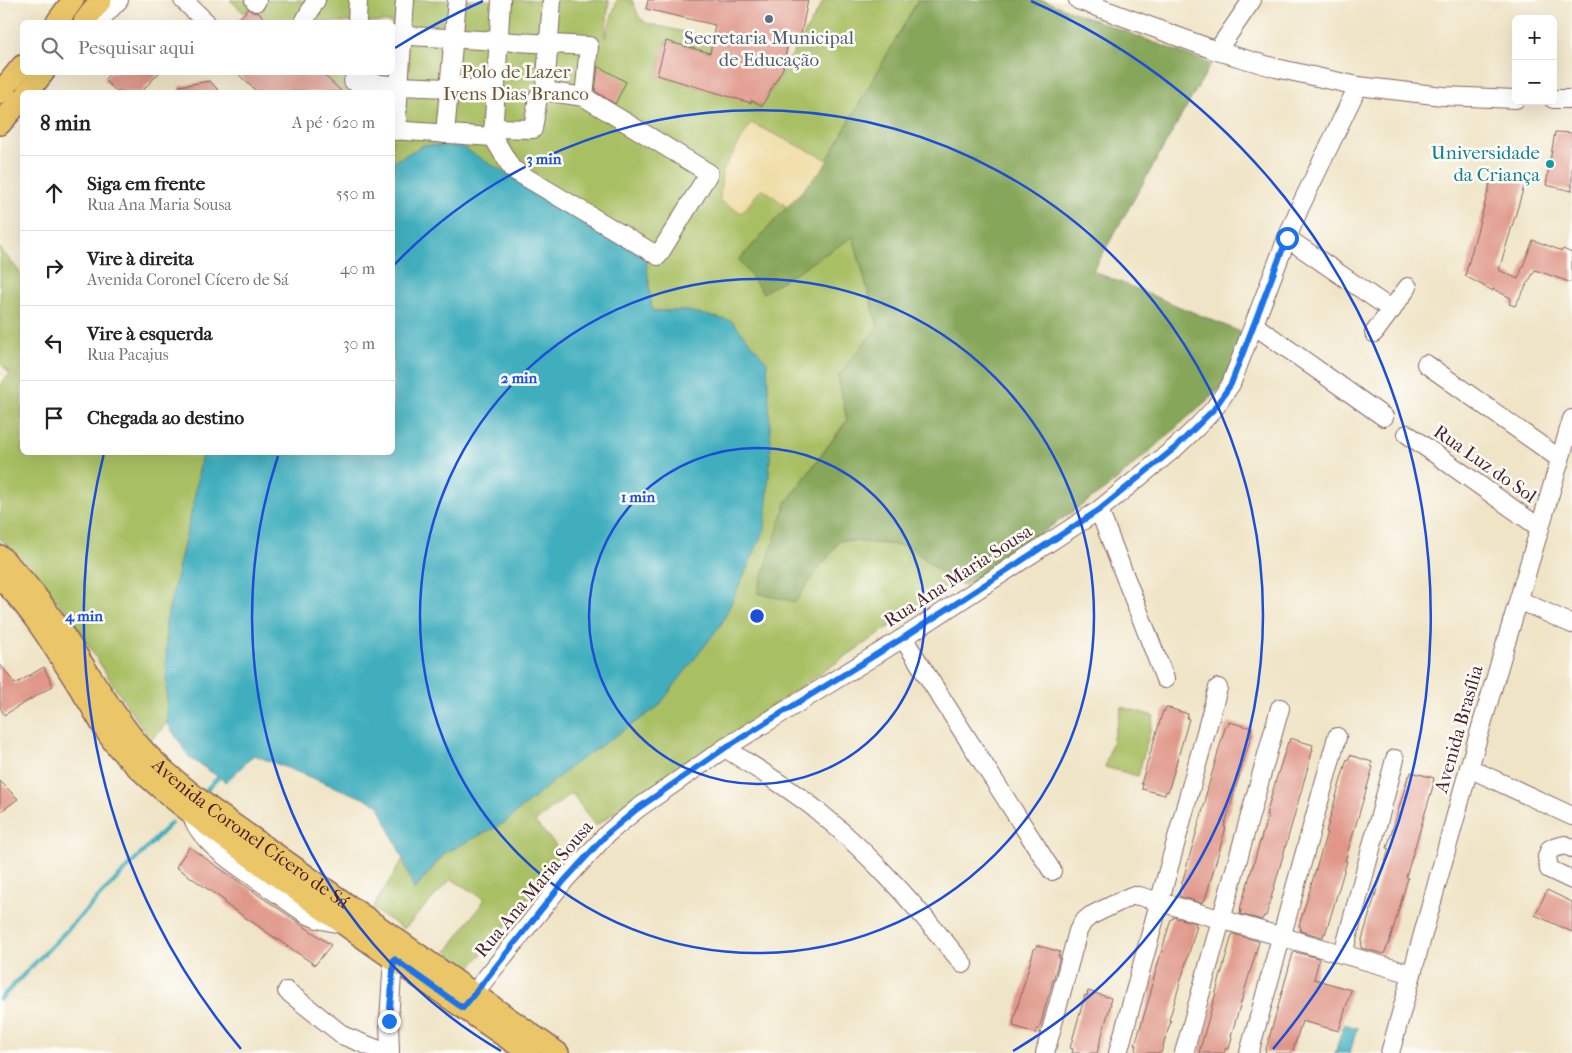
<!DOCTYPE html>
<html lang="pt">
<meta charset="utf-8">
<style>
:root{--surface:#fff;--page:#f6f6f6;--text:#222;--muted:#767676;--line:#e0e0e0}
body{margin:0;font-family:"IM FELL French Canon",serif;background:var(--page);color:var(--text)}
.controls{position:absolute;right:15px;top:15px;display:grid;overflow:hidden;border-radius:8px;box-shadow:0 5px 20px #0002}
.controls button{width:45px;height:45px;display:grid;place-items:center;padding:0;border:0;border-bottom:1px solid var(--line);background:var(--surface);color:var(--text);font:25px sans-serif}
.stop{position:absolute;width:15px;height:15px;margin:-11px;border:4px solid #1a73e8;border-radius:50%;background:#fff}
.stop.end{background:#1a73e8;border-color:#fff;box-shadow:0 1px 5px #0008}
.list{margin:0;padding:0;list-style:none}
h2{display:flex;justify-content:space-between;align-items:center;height:65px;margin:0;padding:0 20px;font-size:21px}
h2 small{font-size:16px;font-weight:400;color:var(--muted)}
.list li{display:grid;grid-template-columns:32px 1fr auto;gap:15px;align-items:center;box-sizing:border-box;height:75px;padding:0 20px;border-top:1px solid var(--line)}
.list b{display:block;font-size:19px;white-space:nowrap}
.list p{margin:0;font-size:16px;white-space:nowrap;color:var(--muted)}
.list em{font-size:16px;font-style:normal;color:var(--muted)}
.icon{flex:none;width:28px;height:28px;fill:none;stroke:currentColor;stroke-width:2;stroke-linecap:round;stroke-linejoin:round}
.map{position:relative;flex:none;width:1572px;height:1053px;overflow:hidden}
.search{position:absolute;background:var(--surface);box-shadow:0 5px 20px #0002;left:20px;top:20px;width:375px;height:55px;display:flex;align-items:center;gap:12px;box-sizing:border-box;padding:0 18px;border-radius:8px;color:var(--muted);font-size:19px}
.panel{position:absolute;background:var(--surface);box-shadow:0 5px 20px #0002;left:20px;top:90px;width:375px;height:365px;border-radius:8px}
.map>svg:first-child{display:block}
.green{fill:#a9bf64;stroke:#7a6f48}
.forest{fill:#86a65a;stroke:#686242}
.sand{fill:#eeda9e;stroke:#9c7c64}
.water{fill:#40aebd;stroke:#456674}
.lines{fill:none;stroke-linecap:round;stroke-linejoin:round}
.stream{stroke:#40aebd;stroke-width:4.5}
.building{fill:#e09789}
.minor-casing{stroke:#846461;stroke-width:20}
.major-casing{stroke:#846461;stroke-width:24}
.minor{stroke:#fff;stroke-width:18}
.major{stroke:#ebc669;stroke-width:21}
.route{stroke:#1a73e8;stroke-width:6}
.ring{fill:none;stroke:#1d4ed8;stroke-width:2.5}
.service-dot{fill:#5c6f8a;stroke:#fdfcf7;stroke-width:2}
.culture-dot{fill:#0f9aa8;stroke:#fdfcf7;stroke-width:2}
.labels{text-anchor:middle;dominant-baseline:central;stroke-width:5;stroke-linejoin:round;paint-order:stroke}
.service-label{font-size:19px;fill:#4e5e75;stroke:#fdfcf7}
.park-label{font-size:19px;fill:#6b573f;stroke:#fdfcf7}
.culture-label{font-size:19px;fill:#0d838f;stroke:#fdfcf7;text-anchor:end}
.street-label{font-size:19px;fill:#4a1f2b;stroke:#fdfcf7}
.centre{fill:#1d4ed8;stroke:#fdfcf7;stroke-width:2.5}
.ring-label{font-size:15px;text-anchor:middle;font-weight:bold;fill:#1d4ed8;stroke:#fdfcf7;stroke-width:5;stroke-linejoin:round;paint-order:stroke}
</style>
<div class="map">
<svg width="1572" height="1053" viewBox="0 0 1572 1053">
<rect width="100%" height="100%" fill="#fdfcf7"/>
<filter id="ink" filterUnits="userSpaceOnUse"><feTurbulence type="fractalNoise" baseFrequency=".02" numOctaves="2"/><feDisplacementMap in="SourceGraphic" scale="10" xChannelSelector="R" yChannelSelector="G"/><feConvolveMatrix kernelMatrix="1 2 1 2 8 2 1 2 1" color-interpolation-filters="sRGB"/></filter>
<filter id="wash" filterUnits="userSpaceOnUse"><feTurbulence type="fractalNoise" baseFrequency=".0096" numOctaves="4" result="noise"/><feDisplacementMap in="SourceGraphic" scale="20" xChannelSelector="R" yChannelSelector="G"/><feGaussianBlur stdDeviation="1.12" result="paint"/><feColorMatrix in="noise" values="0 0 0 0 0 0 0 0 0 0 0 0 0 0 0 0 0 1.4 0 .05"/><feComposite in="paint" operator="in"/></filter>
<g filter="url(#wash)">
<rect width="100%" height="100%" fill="#efe4c6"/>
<g class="green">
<polygon points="230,0 609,0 605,38 617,0 632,0 639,17 646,23 713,39 710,53 666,41 657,75 750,102 753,101 762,106 824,0 918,0 828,160 751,123 762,188 787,207 739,260 853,237 878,327 838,376 847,420 786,503 795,602 840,540 909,546 954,583 595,826 572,793 535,822 566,856 468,970 447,951 485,899 451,879 404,929 372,909 403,859 415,890 445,853 504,823 574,764 687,311 652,311 424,145 393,162 392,92 342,92 321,73 392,72 392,22 268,22 251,6 244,13"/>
<polygon points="0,248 22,275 22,452 202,453 193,505 166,622 167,723 151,740 117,691 70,616 19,556 0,539 0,384 10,374 0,363"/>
<polygon points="1122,707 1154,716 1138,776 1105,767"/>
</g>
<polygon class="forest" points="918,0 1042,0 1211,64 1093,271 1241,332 1229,381 1111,485 965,586 954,583 909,546 840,540 795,602 757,593 786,503 847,421 838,376 878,326 853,237 763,293 739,260 822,169"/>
<polygon class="sand" points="751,123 828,160 822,169 787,207 762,188 742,213 720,201 722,172"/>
<g class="water">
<polygon points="424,145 462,147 646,257 652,311 687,311 732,321 767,362 771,445 765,529 722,623 658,707 574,764 504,823 445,853 414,890 403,859 378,804 254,755 226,782 190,758 167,723 166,622 193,505 202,453 392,452 393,162"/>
<polygon points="1344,1024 1357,1028 1350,1053 1335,1053"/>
</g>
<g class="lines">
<g class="stream">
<polyline points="204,792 222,774"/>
<polyline points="0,999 171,823"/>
</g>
</g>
<g id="blocks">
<g class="building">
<polygon points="648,0 808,0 800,39 789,37 783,68 762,106 751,100 751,103 657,75 666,41 710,53 715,25 646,9"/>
<polygon points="248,9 252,12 258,12 268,22 236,22"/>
<polygon points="598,66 626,82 615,104 595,91"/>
<polygon points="111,72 160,72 141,92 117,92 104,80"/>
<polygon points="236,72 321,72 342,92 257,92"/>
<polygon points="210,81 220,92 180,92 179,86"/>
<polygon points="1555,132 1572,133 1572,191 1546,185"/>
<polygon points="1493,173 1525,183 1499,270 1518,279 1533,240 1562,251 1563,249 1572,253 1572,283 1535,270 1515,306 1509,304 1511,298 1493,289 1493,291 1465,276"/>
<polygon points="0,664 15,684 44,667 53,686 4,715 0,707"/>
<polygon points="1166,707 1188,714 1187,718 1189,719 1168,792 1166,791 1165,795 1142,789 1143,784 1141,784 1163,711 1164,712"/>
<polygon points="1229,722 1252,728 1251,733 1252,733 1224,827 1226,827 1205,900 1203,900 1202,903 1179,896 1180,893 1179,893 1206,799 1205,798 1222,738 1226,725 1228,726"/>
<polygon points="1290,738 1313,745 1312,749 1313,749 1266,916 1264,916 1262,920 1240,914 1241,909 1240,909 1268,815 1266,815 1275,783 1288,742 1289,742"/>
<polygon points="1350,755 1372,762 1371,766 1373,767 1345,861 1347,861 1329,922 1325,934 1324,933 1323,937 1300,931 1301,927 1299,926 1327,832 1326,832 1335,800 1347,759 1348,760"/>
<polygon points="1411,772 1434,778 1433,783 1434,783 1406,877 1408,878 1389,943 1384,954 1361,948 1362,943 1361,943 1389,849 1387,848 1405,788 1408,776 1410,776"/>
<polygon points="0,781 18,799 0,812"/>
<polygon points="189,847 331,945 315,965 224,903 225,901 176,867"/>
<polygon points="1547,890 1572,902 1572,932 1535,915"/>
<polygon points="1173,917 1196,923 1195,926 1197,926 1169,1020 1171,1021 1167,1033 1161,1053 1135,1053 1137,1045 1135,1045 1151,992 1150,991 1171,919 1173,919"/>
<polygon points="1234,934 1257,941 1259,942 1231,1036 1232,1037 1229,1049 1226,1048 1224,1053 1199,1053 1232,935"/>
<polygon points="1037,945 1060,952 1058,956 1060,956 1039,1029 1037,1029 1036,1033 1013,1026 1014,1022 1013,1022 1034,949 1035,949"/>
<polygon points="1295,952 1318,958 1319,960 1314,979 1351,990 1339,1031 1302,1021 1292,1053 1265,1053 1293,953"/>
<polygon points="1088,991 1111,998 1110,1002 1111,1003 1097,1053 1072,1053 1073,1049 1070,1048 1085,995 1087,996"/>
</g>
</g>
</g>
<g filter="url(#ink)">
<use href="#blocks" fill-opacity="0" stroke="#846461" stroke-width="1"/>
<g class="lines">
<g class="minor-casing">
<g id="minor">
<polyline points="183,0 206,22"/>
<polyline points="254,0 256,2 257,0"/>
<polyline points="1078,0 1217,51 1276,68 1358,86 1443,96 1516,99"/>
<polyline points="98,22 119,0"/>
<polyline points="304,22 316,0"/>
<polyline points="357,22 358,0"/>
<polyline points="392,35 589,46 584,97"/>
<polyline points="1217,51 1252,0"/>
<polyline points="353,81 399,86 496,90"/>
<polyline points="1553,99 1572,99"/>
<polyline points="493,128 533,129 538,97 545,91"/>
<polyline points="392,130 493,137 512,169 658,256 709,173 584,97 545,91 552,0"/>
<polyline points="396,131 405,0"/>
<polyline points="445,134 457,0"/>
<polyline points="493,137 501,0"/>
<polyline points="1287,238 1392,310"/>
<polyline points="1254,325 1384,417"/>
<polyline points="1374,333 1408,287"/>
<polyline points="1426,364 1560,459"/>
<polyline points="1407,434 1540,528"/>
<polyline points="1099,510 1165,679"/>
<polyline points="1519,600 1572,624"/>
<polyline points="903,638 1052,871"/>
<path d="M725,748C757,769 790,788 819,812C874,857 919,910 963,964"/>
<polyline points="1469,768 1572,816"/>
<path d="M192,817C203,844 232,862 255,878C272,890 289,902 306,914L318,919L341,924"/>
<polyline points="1572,848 1565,845 1550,849 1547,857 1549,869 1572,880"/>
<polyline points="1343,954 1395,759"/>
<polyline points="287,991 344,1036 387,1053"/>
<polyline points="466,1003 564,881 608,833 637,809 725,748 903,638 1099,510 1176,447 1197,427 1214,409 1231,384 1287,238 1300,207 1358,86"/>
<polyline points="390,1053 389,1021 393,959 397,949"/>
<polyline points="1045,1053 1078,931 1083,922 1090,916 1131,896 1139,896 1412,974"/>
<polyline points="1118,1053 1218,688"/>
<polyline points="1184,1053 1280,708"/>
<polyline points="1249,1053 1337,737"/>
<polyline points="1390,1053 1469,768 1572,419"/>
</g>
</g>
<g class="major-casing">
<g id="major">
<polyline points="57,22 73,0"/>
<polyline points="84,22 101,0"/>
<polyline points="28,92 44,72"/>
<polyline points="0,93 22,66"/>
<polyline points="0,124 22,99"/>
<path id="s1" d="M0,556C54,607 85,675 130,734C152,763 181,785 210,808L558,1053"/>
<path d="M0,578C37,614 62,661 90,704C100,721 110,740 124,754C167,799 219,833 269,870C354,932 441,993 529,1053"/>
</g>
</g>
<use href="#minor" class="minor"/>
<use href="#major" class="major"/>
</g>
</g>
<g class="lines" filter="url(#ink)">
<polyline class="route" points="389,1021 394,959 463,1008 564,881 608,833 637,809 725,748 903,638 1099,510 1176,447 1214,409 1231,384 1287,238"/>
</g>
<g class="ring">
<circle cx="757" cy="616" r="168"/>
<circle cx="757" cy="616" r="337"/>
<path d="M501 1051A505 505 0 0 1 278 456M394 265A505 505 0 1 1 1013 1051"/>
<path d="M241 1049A673 673 0 0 1 104 453M395 48A673 673 0 0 1 483 1M1031 1A673 673 0 0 1 1273 1049"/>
</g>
<circle class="service-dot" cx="769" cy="19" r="5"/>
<circle class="culture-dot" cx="1550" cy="164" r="5"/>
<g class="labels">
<g class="service-label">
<text x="769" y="38">Secretaria Municipal<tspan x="769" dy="22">de Educação</tspan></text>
</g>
<g class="park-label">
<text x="516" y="72">Polo de Lazer<tspan x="516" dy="22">Ivens Dias Branco</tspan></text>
</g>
<g class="culture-label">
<text x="1540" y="153">Universidade<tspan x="1540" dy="22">da Criança</tspan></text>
</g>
<g class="street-label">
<text transform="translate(1485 464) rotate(35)">Rua Luz do Sol</text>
<text transform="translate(958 576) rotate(-33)">Rua Ana Maria Sousa</text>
<text transform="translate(1459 729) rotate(-74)">Avenida Brasília</text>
<text stroke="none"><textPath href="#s1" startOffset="378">Avenida Coronel Cícero de Sá</textPath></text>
<text transform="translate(534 889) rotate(-50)">Rua Ana Maria Sousa</text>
</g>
</g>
<circle cx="757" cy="616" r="8" class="centre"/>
<g class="ring-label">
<text x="544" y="164">3 min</text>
<text x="519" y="383">2 min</text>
<text x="638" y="502">1 min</text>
<text x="84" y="621">4 min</text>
</g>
</svg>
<div class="controls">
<button>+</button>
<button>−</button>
</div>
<div class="stop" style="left:1287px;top:238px"></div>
<div class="stop end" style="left:389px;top:1021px"></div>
<div class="search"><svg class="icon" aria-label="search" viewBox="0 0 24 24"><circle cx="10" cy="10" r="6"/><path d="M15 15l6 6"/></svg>Pesquisar aqui</div>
<section class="panel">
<h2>8 min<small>A pé · 620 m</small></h2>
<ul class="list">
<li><svg class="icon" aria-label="ahead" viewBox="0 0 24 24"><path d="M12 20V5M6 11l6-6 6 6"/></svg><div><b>Siga em frente</b><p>Rua Ana Maria Sousa</p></div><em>550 m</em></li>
<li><svg class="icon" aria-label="right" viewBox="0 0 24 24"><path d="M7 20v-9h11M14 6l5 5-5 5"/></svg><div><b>Vire à direita</b><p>Avenida Coronel Cícero de Sá</p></div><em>40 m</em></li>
<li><svg class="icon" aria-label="left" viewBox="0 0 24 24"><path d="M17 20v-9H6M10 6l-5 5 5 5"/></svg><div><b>Vire à esquerda</b><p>Rua Pacajus</p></div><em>30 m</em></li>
<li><svg class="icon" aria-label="arrive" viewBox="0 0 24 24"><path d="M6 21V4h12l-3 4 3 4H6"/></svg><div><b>Chegada ao destino</b></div></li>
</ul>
</section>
</div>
